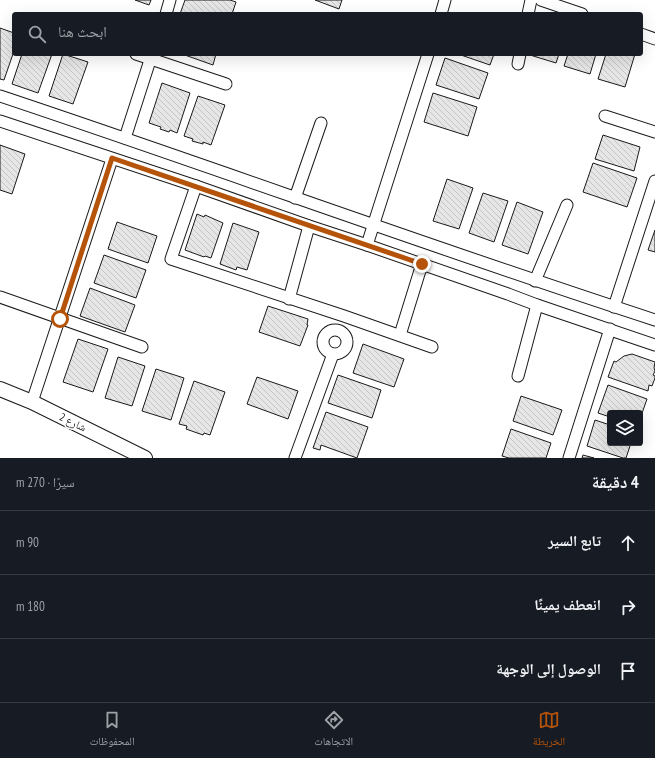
<!DOCTYPE html>
<html lang="ar">
<meta charset="utf-8">
<style>
:root{--surface:#171b24;--page:#242831;--text:#f1f3f6;--muted:#9ea1a6;--line:#363941;--accent:#b45309}
body{margin:0;font-family:"PT Sans Narrow","Noto Naskh Arabic",sans-serif;background:var(--page);color:var(--text);direction:rtl}
.controls{position:absolute;right:12px;bottom:12px;display:grid;overflow:hidden;border-radius:4px;box-shadow:0 4px 16px #0002}
.controls button{width:36px;height:36px;display:grid;place-items:center;padding:0;border:0;border-bottom:1px solid var(--line);background:var(--surface);color:var(--text);font:20px sans-serif}
.stop{position:absolute;width:12px;height:12px;margin:-9px;border:3px solid #b45309;border-radius:50%;background:#fff}
.stop.end{background:#b45309;border-color:#fff;box-shadow:0 1px 4px #0008}
.list{margin:0;padding:0;list-style:none}
h2{display:flex;justify-content:space-between;align-items:center;height:52px;margin:0;padding:0 16px;font-size:17px}
h2 small{font-size:13px;font-weight:400;color:var(--muted)}
.list li{display:grid;grid-template-columns:26px 1fr auto;gap:12px;align-items:center;box-sizing:border-box;height:64px;padding:0 16px;border-top:1px solid var(--line)}
.list b{display:block;font-size:15px;white-space:nowrap}
.list em{font-size:13px;font-style:normal;color:var(--muted)}
.icon{flex:none;width:22px;height:22px;fill:none;stroke:currentColor;stroke-width:2;stroke-linecap:round;stroke-linejoin:round}
.map{position:relative;flex:none;width:655px;height:458px;overflow:hidden;direction:ltr}
.search{position:absolute;background:var(--surface);box-shadow:0 4px 16px #0002;left:12px;right:12px;top:12px;height:44px;display:flex;align-items:center;gap:10px;box-sizing:border-box;padding:0 14px;border-radius:4px;color:var(--muted);font-size:15px}
.sheet{height:244px;background:var(--surface)}
nav{display:flex;justify-content:space-around;align-items:center;box-sizing:border-box;height:56px;border-top:1px solid var(--line);background:var(--surface);font-size:11px;color:var(--muted)}
nav a{display:grid;justify-items:center;gap:2px}
nav .on{color:var(--accent)}
.map>svg:first-child{display:block}
.building{fill:url(#building-back-hatch);stroke:#1a1a1a}
.lines{fill:none;stroke-linecap:round;stroke-linejoin:round}
.minor-casing{stroke:#1a1a1a;stroke-width:13}
.tertiary-casing{stroke:#1a1a1a;stroke-width:16}
.minor{stroke:#fff;stroke-width:11}
.tertiary{stroke:#fff;stroke-width:14}
.route{stroke:#b45309;stroke-width:5}
.labels{text-anchor:middle;dominant-baseline:central;stroke-width:3;stroke-linejoin:round;paint-order:stroke}
.street-label{font-size:11px;fill:#1a1a1a;stroke:#fff}
</style>
<div class="map">
<svg width="655" height="458" viewBox="0 0 655 458">
<defs>
<pattern id="building-back-hatch" width="6" height="6" patternUnits="userSpaceOnUse"><rect width="6" height="6" fill="#e6e6e6"/><path d="M-1 5l2 2M0 0l6 6M5-1l2 2" fill="none" stroke="#c5c5c5"/></pattern>
</defs>
<rect width="100%" height="100%" fill="#fff"/>
<g class="building">
<polygon points="135,0 151,0 149,5"/>
<polygon points="185,0 230,0 236,2 232,14 180,14"/>
<polygon points="315,0 342,0 339,9"/>
<polygon points="0,28 14,33 14,51 4,80 0,79"/>
<polygon points="22,54 52,54 38,93 12,84"/>
<polygon points="63,54 88,62 73,104 49,96"/>
<polygon points="182,54 216,54 213,65"/>
<polygon points="458,54 494,54 490,65"/>
<polygon points="530,54 559,54 556,63 530,55"/>
<polygon points="568,54 596,54 590,74 564,66"/>
<polygon points="606,54 635,54 625,87 598,79"/>
<polygon points="445,58 488,73 479,99 436,85"/>
<polygon points="162,83 190,93 177,133 170,130 169,132 160,129 161,127 149,123"/>
<polygon points="433,93 477,107 468,136 424,122"/>
<polygon points="198,96 225,105 211,145 203,142 203,144 192,141 193,139 184,136"/>
<polygon points="603,135 640,147 634,171 595,159"/>
<polygon points="0,145 25,154 12,194 0,190"/>
<polygon points="593,163 637,178 627,207 583,192"/>
<polygon points="447,179 473,188 459,229 433,221"/>
<polygon points="483,193 508,201 494,242 469,233"/>
<polygon points="517,202 543,212 528,254 502,245"/>
<polygon points="197,214 204,217 205,215 223,223 211,258 205,256 204,257 185,250"/>
<polygon points="117,222 157,236 148,263 108,249"/>
<polygon points="233,223 259,232 247,270 237,267 236,270 220,264"/>
<polygon points="655,230 655,252 648,250"/>
<polygon points="104,255 146,270 136,298 94,283"/>
<polygon points="90,288 135,305 125,332 80,316"/>
<polygon points="268,306 308,319 307,325 308,325 300,346 259,332"/>
<polygon points="78,339 108,349 93,392 63,382"/>
<polygon points="363,344 404,359 394,387 353,373"/>
<polygon points="632,354 655,362 654,368 655,371 653,375 655,376 655,378 652,386 649,385 648,391 608,377 614,361 616,362 624,356"/>
<polygon points="118,357 145,366 132,406 105,398"/>
<polygon points="156,369 184,378 171,420 142,411"/>
<polygon points="338,375 381,390 372,418 328,403"/>
<polygon points="257,377 298,391 288,419 247,404"/>
<polygon points="194,381 225,392 210,435 204,433 203,435 186,429 187,426 179,424"/>
<polygon points="608,385 647,399 640,419 640,413 610,413 610,417 598,413"/>
<polygon points="521,396 562,410 553,435 513,421"/>
<polygon points="326,412 368,427 357,458 321,445 320,450 313,448"/>
<polygon points="595,420 610,425 610,443 631,443 626,458 623,458 587,446"/>
<polygon points="511,429 551,443 546,458 509,458 502,456"/>
<polygon points="583,455 594,458 582,458"/>
</g>
<g class="lines">
<g class="minor-casing">
<g id="minor">
<polyline points="541,0 582,14"/>
<polyline points="166,14 170,0"/>
<polyline points="441,14 445,0"/>
<polyline points="528,14 531,0"/>
<polyline points="641,34 655,39"/>
<polyline points="136,54 226,84"/>
<polyline points="518,64 520,54"/>
<path d="M0,96C219,169 436,249 655,320"/>
<polyline points="605,116 655,132"/>
<polyline points="0,121 196,186 309,226 367,245 508,294 537,305 655,345"/>
<polyline points="125,138 152,54"/>
<polyline points="196,186 171,259 344,316 432,347"/>
<polyline points="295,198 321,123"/>
<polyline points="367,245 428,54"/>
<polyline points="535,281 567,205"/>
<polyline points="0,297 142,347"/>
<polyline points="289,299 309,226"/>
<polyline points="614,307 655,181"/>
<circle cx="335" cy="342" r="12"/>
<polyline points="400,335 422,264"/>
<polyline points="518,376 537,305"/>
<polyline points="32,402 112,159"/>
<polyline points="295,458 333,354"/>
<polyline points="569,458 610,329"/>
</g>
</g>
<g class="tertiary-casing">
<polyline id="tertiary" points="0,389 32,402 145,458"/>
</g>
<use href="#minor" class="minor"/>
<use href="#tertiary" class="tertiary"/>
</g>
<g class="lines">
<polyline class="route" points="60,319 112,158 422,264"/>
</g>
<g class="labels">
<g class="street-label">
<text transform="translate(73 422) rotate(26)">شارع 2</text>
</g>
</g>
</svg>
<div class="controls">
<button><svg class="icon" aria-label="layers" viewBox="0 0 24 24"><path d="M12 4l9 5-9 5-9-5zM3 14l9 5 9-5"/></svg></button>
</div>
<div class="stop" style="left:60px;top:319px"></div>
<div class="stop end" style="left:422px;top:264px"></div>
<div class="search"><svg class="icon" aria-label="search" viewBox="0 0 24 24"><circle cx="10" cy="10" r="6"/><path d="M15 15l6 6"/></svg>ابحث هنا</div>
</div>
<section class="sheet">
<h2>4 دقيقة<small>سيرًا · 270 m</small></h2>
<ul class="list">
<li><svg class="icon" aria-label="ahead" viewBox="0 0 24 24"><path d="M12 20V5M6 11l6-6 6 6"/></svg><div><b>تابع السير</b></div><em>90 m</em></li>
<li><svg class="icon" aria-label="right" viewBox="0 0 24 24"><path d="M7 20v-9h11M14 6l5 5-5 5"/></svg><div><b>انعطف يمينًا</b></div><em>180 m</em></li>
<li><svg class="icon" aria-label="arrive" viewBox="0 0 24 24"><path d="M6 21V4h12l-3 4 3 4H6"/></svg><div><b>الوصول إلى الوجهة</b></div></li>
</ul>
</section>
<nav>
<a class="on"><svg class="icon" aria-label="map" viewBox="0 0 24 24"><path d="M3 6l6-2 6 2 6-2v14l-6 2-6-2-6 2zM9 4v14M15 6v14"/></svg>الخريطة</a>
<a><svg class="icon" aria-label="directions" viewBox="0 0 24 24"><path d="M12 3l9 9-9 9-9-9zM9 14v-3h6M13 9l2 2-2 2"/></svg>الاتجاهات</a>
<a><svg class="icon" aria-label="saved" viewBox="0 0 24 24"><path d="M7 4h10v16l-5-4-5 4z"/></svg>المحفوظات</a>
</nav>
